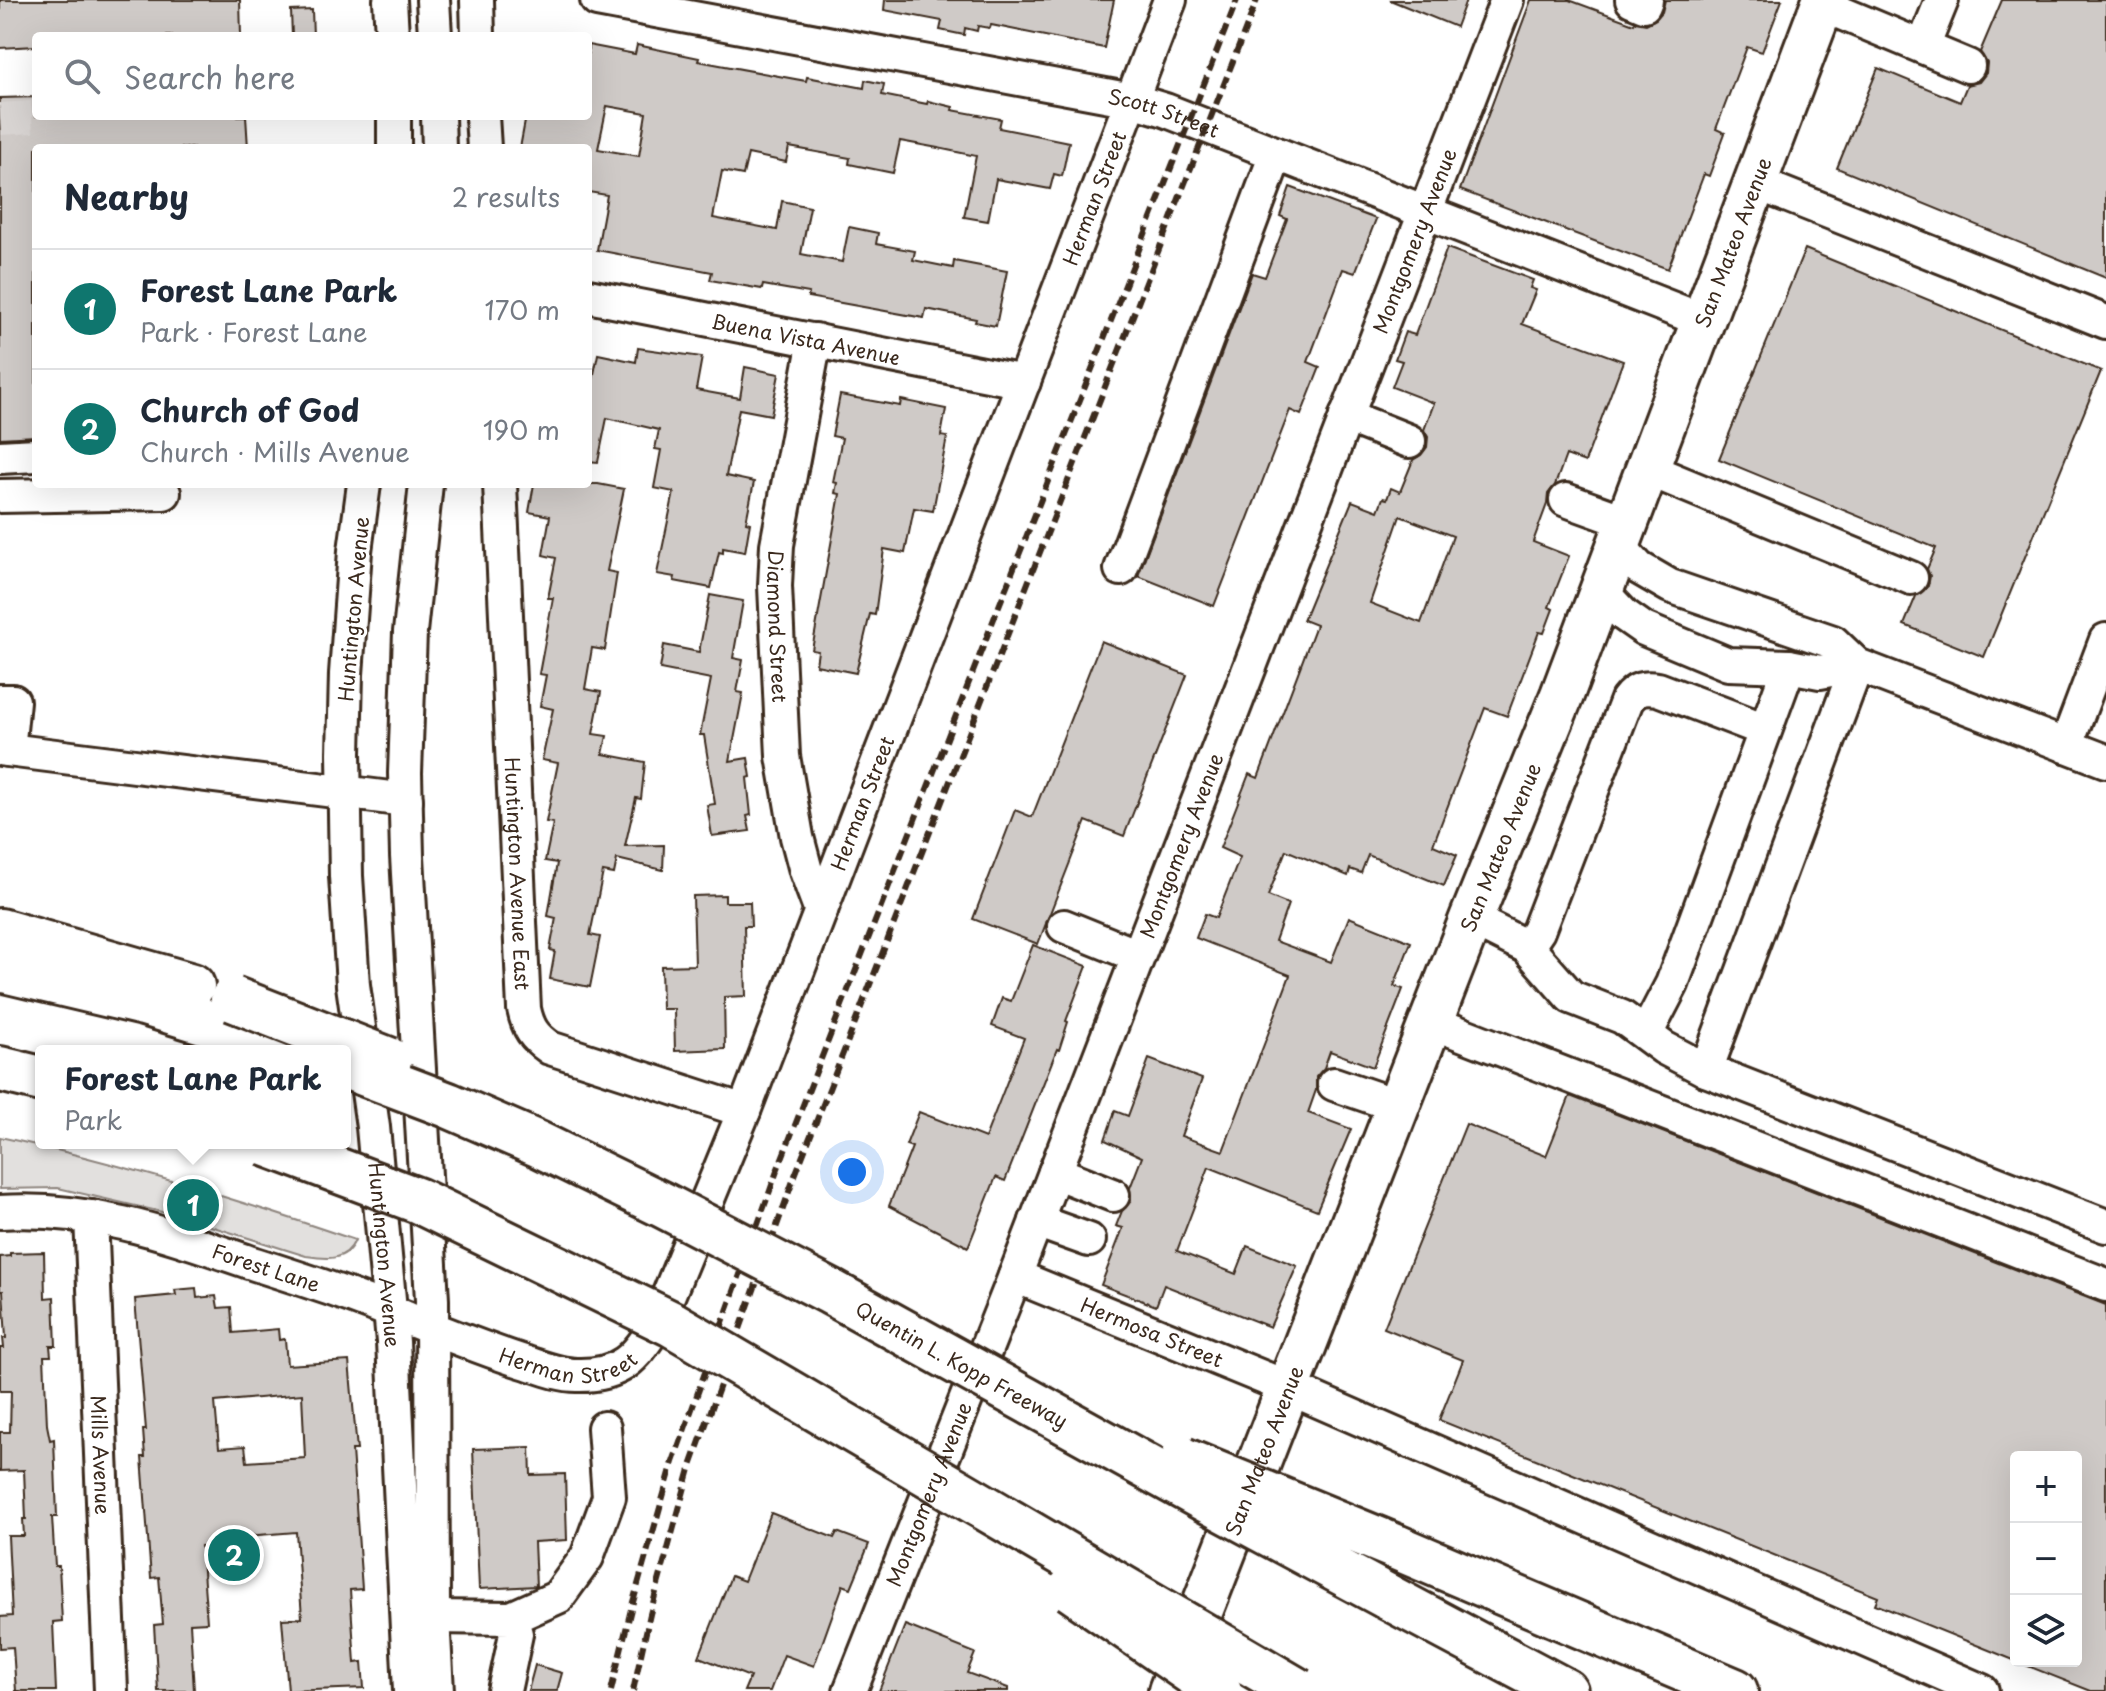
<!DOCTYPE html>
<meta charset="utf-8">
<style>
:root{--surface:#fff;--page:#f2f2f3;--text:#1f2937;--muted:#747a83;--line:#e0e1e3;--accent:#0f766e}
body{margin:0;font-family:"Playpen Sans",sans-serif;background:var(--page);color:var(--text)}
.controls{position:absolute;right:24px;bottom:24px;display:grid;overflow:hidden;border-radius:8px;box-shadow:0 8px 32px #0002}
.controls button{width:72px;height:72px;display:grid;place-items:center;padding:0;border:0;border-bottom:2px solid var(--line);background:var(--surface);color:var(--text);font:40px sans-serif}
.you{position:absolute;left:852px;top:1172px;width:28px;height:28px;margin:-20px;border:6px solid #fff;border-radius:50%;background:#1a73e8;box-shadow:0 0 0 12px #1a73e833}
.badge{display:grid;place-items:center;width:52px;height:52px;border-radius:50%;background:var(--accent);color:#fff;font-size:26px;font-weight:700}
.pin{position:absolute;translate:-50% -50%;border:4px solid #fff;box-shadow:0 2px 8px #0006}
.popup{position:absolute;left:35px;top:1045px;width:316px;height:104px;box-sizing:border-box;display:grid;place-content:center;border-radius:8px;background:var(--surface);filter:drop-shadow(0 2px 6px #0005);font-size:26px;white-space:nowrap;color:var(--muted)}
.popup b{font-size:30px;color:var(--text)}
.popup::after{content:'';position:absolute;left:50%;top:100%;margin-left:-16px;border:16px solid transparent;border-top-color:var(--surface)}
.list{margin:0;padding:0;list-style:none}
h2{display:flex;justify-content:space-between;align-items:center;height:104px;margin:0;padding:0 32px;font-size:34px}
h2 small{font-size:26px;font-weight:400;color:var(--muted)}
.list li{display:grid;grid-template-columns:52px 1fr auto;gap:24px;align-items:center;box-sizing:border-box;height:120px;padding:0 32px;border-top:2px solid var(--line)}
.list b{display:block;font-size:30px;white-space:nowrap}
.list p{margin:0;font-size:26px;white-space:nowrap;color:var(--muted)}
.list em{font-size:26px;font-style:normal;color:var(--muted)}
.icon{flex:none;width:44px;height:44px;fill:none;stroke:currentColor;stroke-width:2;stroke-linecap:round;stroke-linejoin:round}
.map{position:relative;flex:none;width:2106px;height:1691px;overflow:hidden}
.search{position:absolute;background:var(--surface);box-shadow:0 8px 32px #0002;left:32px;top:32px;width:560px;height:88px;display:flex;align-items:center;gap:20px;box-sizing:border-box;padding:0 28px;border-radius:8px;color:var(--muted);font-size:30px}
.panel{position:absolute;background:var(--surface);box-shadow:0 8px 32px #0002;left:32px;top:144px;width:560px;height:344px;border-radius:8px}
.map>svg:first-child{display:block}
.green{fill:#e2e0de;stroke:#8e857e;stroke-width:2}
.building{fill:#cfcac7;stroke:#3b2a1e;stroke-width:2;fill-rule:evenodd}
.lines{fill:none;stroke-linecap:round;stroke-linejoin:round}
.minor-tunnel{stroke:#d8d4d2;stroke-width:32;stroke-dasharray:32 16;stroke-linecap:butt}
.minor-casing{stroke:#3b2a1e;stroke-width:38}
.major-casing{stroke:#3b2a1e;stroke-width:48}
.highway-casing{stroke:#3b2a1e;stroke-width:50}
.minor{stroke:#fff;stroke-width:32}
.major{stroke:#fff;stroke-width:42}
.highway{stroke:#fff;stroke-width:44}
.rail{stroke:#3b2a1e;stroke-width:6;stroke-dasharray:12 6;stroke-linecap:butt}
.highway-bridge-casing{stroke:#3b2a1e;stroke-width:50;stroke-linecap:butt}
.highway-bridge{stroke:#fff;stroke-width:44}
.labels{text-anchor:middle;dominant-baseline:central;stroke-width:6;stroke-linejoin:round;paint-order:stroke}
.street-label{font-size:20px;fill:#3b2a1e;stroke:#fff}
</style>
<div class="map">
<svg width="2106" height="1691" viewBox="0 0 2106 1691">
<rect width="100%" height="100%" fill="#fff"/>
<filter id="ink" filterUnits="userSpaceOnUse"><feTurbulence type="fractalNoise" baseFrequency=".0125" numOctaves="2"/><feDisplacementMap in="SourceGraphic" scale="16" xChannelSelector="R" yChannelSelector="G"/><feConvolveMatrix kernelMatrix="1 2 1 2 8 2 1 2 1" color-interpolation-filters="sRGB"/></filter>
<g filter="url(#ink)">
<path class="green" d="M0,1137C121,1163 238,1200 355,1240C346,1262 326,1259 306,1256L175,1215L58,1188L0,1189Z"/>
<g class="building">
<polygon points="0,0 240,0 241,36 36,36 36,46 0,48"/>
<polygon points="885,0 1114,0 1104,48 991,25 990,28 978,26 977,31 965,28 964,35 940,30 942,21 884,10"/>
<polygon points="1390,0 1466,0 1456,27"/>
<polygon points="1531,0 1569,0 1634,24 1635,22 1646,24 1656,19 1662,12 1665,0 1782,0 1762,52 1747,47 1716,129 1725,133 1709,176 1704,174 1668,269 1460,190"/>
<polygon points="2002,0 2106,0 2106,278 1837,168 1878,68 1960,102 1967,85 1979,82 1986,73 1987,63 1980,52"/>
<polygon points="312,10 313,36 292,36 291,11"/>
<path d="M588,45L635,54L637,45L699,58L698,61L806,81L807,77L864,88L865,80L884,84L882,95L927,104L928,101L953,107L952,110L1001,119L999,128L1069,142L1062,176L1054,174L1050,189L996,179L988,221L964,217L976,156L938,148L900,141L893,173L849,164L850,158L789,147L786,162L748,154L743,175L722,171L713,218L777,230L782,201L810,207L801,254L842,262L849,227L878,233L876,244L915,251L913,260L953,268L954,261L1007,271L996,326L975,322L976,319L926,309L924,318L808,297L809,293L763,285L762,289L710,280L712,272L597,250L607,195L588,192V148H520L526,116H588ZM607,106L646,113L639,156L598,149Z"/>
<polygon points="36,97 36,116 246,116 248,148 36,148 36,436 0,438 0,98"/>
<polygon points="1290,187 1376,219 1355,273 1343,269 1308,362 1320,367 1301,415 1290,410 1214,606 1138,576 1252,273 1265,277 1287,219 1280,216"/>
<path d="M1447,248L1533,280L1530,288L1536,290L1522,324L1623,361L1585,462L1566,455L1555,485L1548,494L1547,504L1533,542L1569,556L1549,607L1553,609L1544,633L1539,632L1507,716L1485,708L1433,845L1457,855L1444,886L1368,855L1361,873L1350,869L1348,876L1286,850L1268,896L1288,904L1275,941L1331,962L1349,917L1411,942L1394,986L1403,989L1373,1067L1330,1051L1324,1068L1316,1077V1090L1308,1113L1351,1129L1317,1210L1209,1167L1177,1251L1236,1274L1247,1246L1297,1266L1270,1327L1164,1285L1156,1306L1101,1285L1123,1228L1116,1226L1122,1211L1131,1201L1130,1188L1142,1157L1105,1140L1115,1111L1128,1116L1149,1059L1202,1079L1181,1136L1223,1151L1268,1034L1290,975L1196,938L1205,914L1216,918L1240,857L1220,848L1249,774L1258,778L1316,625L1303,620L1352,501L1378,511L1383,498L1387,499L1391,488L1400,492L1413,460L1421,455L1427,447L1428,437L1424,430L1434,403L1392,387L1402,361L1395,359L1405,332L1415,335ZM1400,516L1453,536L1421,623L1370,603Z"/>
<polygon points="1805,249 2101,371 1984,657 1904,625 1916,596 1928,586 1930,576 1927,569 1936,548 1719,459"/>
<polygon points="638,348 702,357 696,390 740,398 745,367 779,374 771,415 739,409 726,476 754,482 746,522 750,523 745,552 723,548 723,553 719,552 711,588 674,581 675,577 657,574 674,492 654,488 661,450 655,449 659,430 607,418 598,462 588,461 588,389 591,389 598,354 636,362"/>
<polygon points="840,395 900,406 901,400 946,409 941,436 947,437 933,511 914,508 905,553 884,549 875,615 870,614 856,673 816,665 818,651 812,650 840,494 835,493 837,483 833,482 842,438 832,436"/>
<polygon points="534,484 598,484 624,489 607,571 617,573 605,650 592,648 585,689 601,692 593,734 607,736 603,754 645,762 641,799 636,798 625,846 664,845 663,870 617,859 614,874 603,872 590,935 600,937 590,987 550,979 555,951 550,950 556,918 548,916 557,863 545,861 553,823 546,822 558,763 542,760 553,709 540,706 546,675 539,674 553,598 548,598 556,558 543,555 550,516 529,512"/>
<polygon points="710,595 743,601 733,658 743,660 737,692 743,693 730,761 748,758 751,777 747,778 751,815 747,816 750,831 712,836 707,805 715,804 704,735 700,735 711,679 660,669 664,645 699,652"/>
<polygon points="1101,641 1187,675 1124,836 1086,821 1038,944 973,919 1015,810 1032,817"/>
<polygon points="725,895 725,902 750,902 751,926 744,926 746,996 724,997 725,1049 675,1051 674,1009 662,1009 661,966 695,965 693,896"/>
<polygon points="1033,945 1087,966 1066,1021 1068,1022 1059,1050 1057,1049 1005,1181 996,1177 968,1247 889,1206 912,1147 906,1145 919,1112 985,1138 1024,1038 992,1026 1002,998 1011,1001"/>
<polygon points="1570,1096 2106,1305 2106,1691 2091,1691 2018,1662 2076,1661 2076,1457 2016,1457 2016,1661 1875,1604 1878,1597 1439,1420 1463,1360 1384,1328 1466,1124 1546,1156"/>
<polygon points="44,1252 45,1298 54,1297 56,1346 50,1346 51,1356 44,1356 47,1425 50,1440 54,1439 57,1517 52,1517 55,1566 59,1566 62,1621 53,1622 56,1691 16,1691 13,1647 0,1648 0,1617 12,1616 8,1536 24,1536 23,1519 26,1519 24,1470 0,1471 0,1432 10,1432 11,1391 0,1391 0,1348 4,1348 3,1338 6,1338 3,1291 0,1291 0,1257 10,1256 10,1253"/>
<path d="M196,1288L197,1298L216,1296L218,1308L231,1307L233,1333L278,1329L279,1340L285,1339L287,1365L349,1361L357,1450H352L362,1589L350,1590L355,1663L362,1662L364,1688L288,1691L282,1619L302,1618L296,1532L246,1536V1543L201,1546L207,1622L190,1623L194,1691H158L154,1625L163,1624L159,1577L151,1578L142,1457H145L143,1430H146L135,1299L176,1295L175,1290ZM302,1394L305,1458L247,1462L245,1446L219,1448L215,1402Z"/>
<polygon points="530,1447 531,1475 565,1474 567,1540 534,1542 536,1586 479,1589 473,1449"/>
<polygon points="771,1513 834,1538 837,1532 869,1544 851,1588 843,1585 814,1666 784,1655 770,1691 744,1691 750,1677 699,1657 731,1576 744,1581"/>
<polygon points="905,1625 975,1653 967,1673 1008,1688 1008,1691 879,1691"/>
<polygon points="535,1665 562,1673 557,1691 528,1691"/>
</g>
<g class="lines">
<polyline class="minor-tunnel" points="0,119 48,116"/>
<g class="minor-casing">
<g id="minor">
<polyline points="390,0 392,36"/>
<polyline points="433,0 435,36"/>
<polyline points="477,0 478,36"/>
<path id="s1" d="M597,0L1132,100L1165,110L1704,321"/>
<polyline points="1632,0 1644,5 1646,0"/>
<polyline points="1822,5 1968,66"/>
<polyline points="1923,47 1942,0"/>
<polyline points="438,116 439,148"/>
<polyline points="482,116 484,148"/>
<polyline points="394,148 394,116"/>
<polyline points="1756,183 2106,322"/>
<path id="s2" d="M588,296L1024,382"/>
<path id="s3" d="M815,340L777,545L775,586L783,756L797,837L806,871L821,911"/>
<polyline points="1346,416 1409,441"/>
<polyline points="0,457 36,455"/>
<polyline points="1647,469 1911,578"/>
<path id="s4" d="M364,484L355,551L346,674L344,753L346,876L353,985L373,1127L393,1342L410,1691"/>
<polyline points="426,484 410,632 405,773 407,856 432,1300 433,1617 437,1691"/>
<path id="s5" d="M500,484L524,1009C528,1028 534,1037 550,1048L744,1111"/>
<polyline points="0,496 164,493"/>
<polyline points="1566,500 1627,522"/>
<polyline points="1618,545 1639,568 1670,586 1833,642 1857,665 2106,761"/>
<polyline points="1121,569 1276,154"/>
<polyline points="1601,591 1624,615 1644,629 1728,664 1789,666 1820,672 1857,665"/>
<polyline points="0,701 13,701 8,750"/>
<polyline points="2066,746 2106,640"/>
<polyline points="0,749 406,800"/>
<polyline points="1471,919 1527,947 1571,997 1622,1017 1664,1048 1706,1070 2106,1226"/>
<polyline points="1064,926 1138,956"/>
<path d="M1527,947L1538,931L1627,700C1636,688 1644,687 1658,689L1765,730"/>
<polyline points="1431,1022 2106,1285"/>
<polyline points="1646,1034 1672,984 1789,666"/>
<polyline points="1706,1070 1857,665"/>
<polyline points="1334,1084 1398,1106"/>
<polyline points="1055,1172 1113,1195"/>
<path id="s6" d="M0,1212C92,1206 170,1235 255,1264C305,1280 355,1296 404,1317C444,1333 483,1349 524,1362C540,1367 559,1375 577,1375C620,1376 637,1358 657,1323L744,1111L1170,0"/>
<path id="s7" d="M91,1217L111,1691"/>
<polyline points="1036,1221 1089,1240"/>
<path id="s8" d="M1015,1276L1289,1388L1982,1691"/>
<polyline points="433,1617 511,1618 516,1634 504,1691"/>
<polyline points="511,1618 558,1597 587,1557 609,1497 604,1428"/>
<path id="s9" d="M850,1691L1015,1276L1507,0"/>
</g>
</g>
<g class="major-casing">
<g id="major">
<path id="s10" d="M1170,1691L1471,919L1562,695L1824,0"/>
</g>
</g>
<g class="highway-casing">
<g id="highway">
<polyline points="0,931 192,986"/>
<polyline points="0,969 144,1003 301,1051"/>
<polyline points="0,1069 41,1079"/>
<polyline points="1396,1547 1735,1691"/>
<polyline points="1386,1596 1565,1691"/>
</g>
</g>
<use href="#minor" class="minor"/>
<use href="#major" class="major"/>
<use href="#highway" class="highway"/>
<g class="rail">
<polyline points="611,1691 631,1609 673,1462 777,1171 1237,0"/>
<polyline points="633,1691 650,1614 690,1469 794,1178 1257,0"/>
</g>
<g class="highway-bridge-casing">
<g id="highway-bridge">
<polyline points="233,999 389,1060"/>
<path id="s11" d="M345,1066L448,1105L538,1144L663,1205L831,1292L1207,1500L1386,1596"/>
<polyline points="265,1143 419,1201 672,1324 1298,1691"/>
<polyline points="1183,1460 1396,1547"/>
<polyline points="1071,1589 1219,1691"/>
</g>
</g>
<use href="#highway-bridge" class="highway-bridge"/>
</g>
</g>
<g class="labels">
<g class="street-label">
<text stroke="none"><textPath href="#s1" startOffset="578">Scott Street</textPath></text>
<text stroke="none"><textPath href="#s6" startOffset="1912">Herman Street</textPath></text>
<text stroke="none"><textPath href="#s9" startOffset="1556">Montgomery Avenue</textPath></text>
<text stroke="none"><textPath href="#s10" startOffset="1554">San Mateo Avenue</textPath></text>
<text stroke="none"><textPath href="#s2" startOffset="222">Buena Vista Avenue</textPath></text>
<text transform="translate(353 609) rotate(-85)">Huntington Avenue</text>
<text stroke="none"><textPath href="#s3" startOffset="290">Diamond Street</textPath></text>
<text stroke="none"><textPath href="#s6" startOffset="1264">Herman Street</textPath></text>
<text stroke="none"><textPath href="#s9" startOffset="908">Montgomery Avenue</textPath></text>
<text stroke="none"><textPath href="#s10" startOffset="906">San Mateo Avenue</textPath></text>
<text stroke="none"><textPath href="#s5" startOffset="390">Huntington Avenue East</textPath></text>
<text stroke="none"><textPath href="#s4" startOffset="774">Huntington Avenue</textPath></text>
<text stroke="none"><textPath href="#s6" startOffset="274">Forest Lane</textPath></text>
<text stroke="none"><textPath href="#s8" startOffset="148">Hermosa Street</textPath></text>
<text stroke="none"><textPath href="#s6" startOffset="594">Herman Street</textPath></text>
<text stroke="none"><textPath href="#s11" startOffset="686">Quentin L. Kopp Freeway</textPath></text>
<text stroke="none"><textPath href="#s10" startOffset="258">San Mateo Avenue</textPath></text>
<text stroke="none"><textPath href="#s7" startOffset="238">Mills Avenue</textPath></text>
<text stroke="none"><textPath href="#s9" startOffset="212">Montgomery Avenue</textPath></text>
</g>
</g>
</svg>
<div class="controls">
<button>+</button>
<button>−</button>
<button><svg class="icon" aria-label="layers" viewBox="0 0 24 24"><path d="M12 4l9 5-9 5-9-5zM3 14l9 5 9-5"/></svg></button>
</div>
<div class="you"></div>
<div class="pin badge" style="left:193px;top:1205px">1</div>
<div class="popup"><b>Forest Lane Park</b>Park</div>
<div class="pin badge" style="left:234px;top:1555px">2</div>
<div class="search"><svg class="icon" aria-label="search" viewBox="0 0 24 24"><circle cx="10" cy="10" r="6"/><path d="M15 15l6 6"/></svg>Search here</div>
<section class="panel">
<h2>Nearby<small>2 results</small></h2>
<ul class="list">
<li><span class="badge">1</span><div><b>Forest Lane Park</b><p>Park · Forest Lane</p></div><em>170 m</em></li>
<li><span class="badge">2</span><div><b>Church of God</b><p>Church · Mills Avenue</p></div><em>190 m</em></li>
</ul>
</section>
</div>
